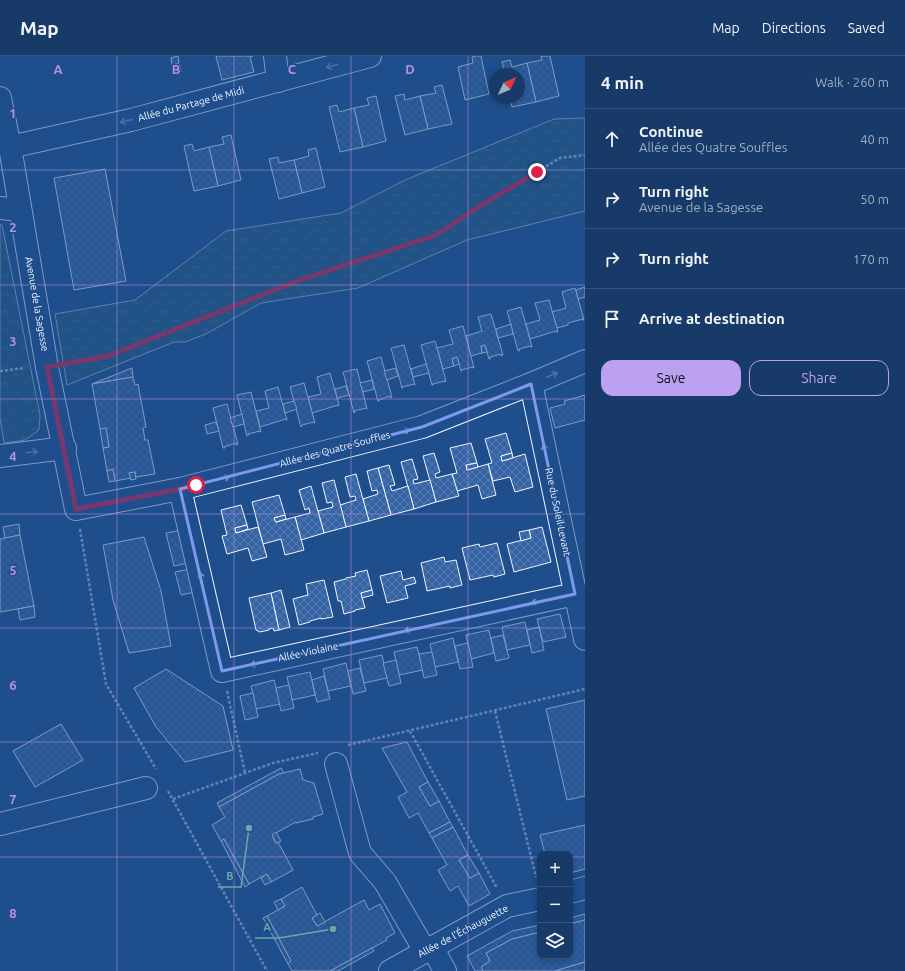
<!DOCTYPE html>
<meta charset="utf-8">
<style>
:root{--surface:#173a69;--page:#20416f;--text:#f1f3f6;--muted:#9eadc0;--line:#36547d;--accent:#bca0f2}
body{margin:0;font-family:Ubuntu,sans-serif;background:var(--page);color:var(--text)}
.controls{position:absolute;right:12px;bottom:12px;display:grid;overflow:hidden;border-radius:8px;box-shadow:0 2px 6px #0003}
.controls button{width:36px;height:36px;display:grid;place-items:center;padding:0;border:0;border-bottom:1px solid var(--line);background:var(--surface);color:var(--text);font:20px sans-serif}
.compass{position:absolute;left:489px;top:12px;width:36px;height:36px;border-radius:50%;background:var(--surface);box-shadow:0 2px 6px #0003;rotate:46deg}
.stop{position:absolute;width:12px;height:12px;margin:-9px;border:3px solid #e11d48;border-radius:50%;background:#fff}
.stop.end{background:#e11d48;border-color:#fff;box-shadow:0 1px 4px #0008}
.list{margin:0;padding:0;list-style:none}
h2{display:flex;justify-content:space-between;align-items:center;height:52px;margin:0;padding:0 16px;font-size:17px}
h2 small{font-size:13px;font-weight:400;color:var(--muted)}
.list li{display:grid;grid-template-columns:26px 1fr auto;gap:12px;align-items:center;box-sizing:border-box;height:60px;padding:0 16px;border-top:1px solid var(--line)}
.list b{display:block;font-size:15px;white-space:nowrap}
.list p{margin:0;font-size:13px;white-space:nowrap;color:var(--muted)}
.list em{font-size:13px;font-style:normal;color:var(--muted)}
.actions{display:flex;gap:8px;padding:12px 16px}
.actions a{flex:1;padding:9px 0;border:1px solid var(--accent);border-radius:12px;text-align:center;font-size:14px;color:var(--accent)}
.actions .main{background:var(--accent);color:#111}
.icon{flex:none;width:22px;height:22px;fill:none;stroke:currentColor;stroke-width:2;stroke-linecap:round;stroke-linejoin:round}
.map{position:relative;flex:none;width:585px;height:915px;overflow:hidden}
header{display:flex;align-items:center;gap:24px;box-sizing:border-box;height:56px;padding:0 20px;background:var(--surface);border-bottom:1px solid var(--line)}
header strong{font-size:19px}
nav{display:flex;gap:22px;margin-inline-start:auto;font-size:14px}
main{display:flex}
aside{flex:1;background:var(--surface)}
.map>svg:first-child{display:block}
.park{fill:url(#park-crowns);stroke:#a8bbd7}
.building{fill:url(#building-cross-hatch);stroke:#f2f6ff}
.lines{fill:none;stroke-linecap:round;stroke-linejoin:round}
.minor-casing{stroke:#f2f6ff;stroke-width:24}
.path{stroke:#b3c4dc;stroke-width:2.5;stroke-dasharray:3 2;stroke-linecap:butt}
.minor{stroke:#1f4e8c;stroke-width:22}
.oneway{stroke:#7e9ac0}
.route{stroke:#e11d48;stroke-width:5}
.marked{fill:none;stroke:#7d9aea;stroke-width:3;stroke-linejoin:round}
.grid{fill:none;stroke:#b691df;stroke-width:1;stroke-opacity:0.55}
.labels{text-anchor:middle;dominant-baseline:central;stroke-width:3;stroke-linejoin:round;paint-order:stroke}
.street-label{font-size:10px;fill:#f2f6ff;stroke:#1f4e8c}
.grid-label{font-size:13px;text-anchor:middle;font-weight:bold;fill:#b691df;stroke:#1f4e8c;stroke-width:3;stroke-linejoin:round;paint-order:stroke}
.leader{fill:none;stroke:#6aa9a8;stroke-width:1.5}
.callout-dot{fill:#6aa9a8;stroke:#1f4e8c;stroke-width:1.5}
.callout-label{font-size:11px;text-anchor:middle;font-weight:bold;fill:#6aa9a8;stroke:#1f4e8c;stroke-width:3;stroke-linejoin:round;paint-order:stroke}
</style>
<header>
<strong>Map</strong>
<nav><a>Map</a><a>Directions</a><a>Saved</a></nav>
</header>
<main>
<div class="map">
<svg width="585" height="915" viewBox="0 0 585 915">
<defs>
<pattern id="park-crowns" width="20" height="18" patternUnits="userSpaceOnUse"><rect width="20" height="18" fill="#245a82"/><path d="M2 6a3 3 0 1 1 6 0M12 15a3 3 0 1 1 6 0" fill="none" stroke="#447295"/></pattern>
<pattern id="building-cross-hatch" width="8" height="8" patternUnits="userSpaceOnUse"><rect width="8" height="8" fill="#3563a3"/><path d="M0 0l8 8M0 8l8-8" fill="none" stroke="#537ab1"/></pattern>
</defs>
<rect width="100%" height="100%" fill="#1f4e8c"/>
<g class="park">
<polygon points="585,62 585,155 467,184 358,232 261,247 206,278 185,286 174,286 67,329 55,258 135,244 226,175 341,157 405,124 554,63"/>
<polygon points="0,168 2,169 40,359 39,374 25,384 4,387 0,362"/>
</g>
<g class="building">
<polygon points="178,0 179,7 172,9 171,2"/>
<polygon points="216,0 253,0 250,1 254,16 222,24"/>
<polygon points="476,0 481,0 489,38 465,44 458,11 473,7 472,1"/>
<polygon points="541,0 550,0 559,40 536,46 527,7 542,4"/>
<polygon points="510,4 512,11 527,7 536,46 512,51 510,42 519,42 519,18 505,18 502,6"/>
<polygon points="180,9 181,16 174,18 173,11"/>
<polygon points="442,29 452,68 428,73 420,40 436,37 434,31"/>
<polygon points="404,38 405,44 420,40 428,73 405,79 395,40"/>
<polygon points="376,40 386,85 363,91 354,52 369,49 367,42"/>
<polygon points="337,49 339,56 354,52 363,91 340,96 329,51"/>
<polygon points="231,79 241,124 218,130 209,91 224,88 222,81"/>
<polygon points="192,88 194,95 209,91 218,130 194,135 184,90"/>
<polygon points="316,92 325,131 302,137 294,104 309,100 308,94"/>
<polygon points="278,101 279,107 294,104 302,137 279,143 269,103"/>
<polygon points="105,113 126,225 74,234 54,122"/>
<polygon points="585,231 585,241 578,243 576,234"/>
<polygon points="575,232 584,264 583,264 583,263 568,267 568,269 557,272 552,256 566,252 562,236"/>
<polygon points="549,244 558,276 556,276 556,275 530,283 526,268 540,264 535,247"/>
<polygon points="521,251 532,291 531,291 531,290 519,293 520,294 518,295 507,255"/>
<polygon points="491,258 503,299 501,300 501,298 490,301 490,303 489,303 485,289 481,290 482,297 471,300 466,280 482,275 478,261"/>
<polygon points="511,268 513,278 498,282 496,273"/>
<polygon points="463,270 474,312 473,312 473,311 461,314 462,315 461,315 457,301 452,303 454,310 443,313 437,292 453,288 449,274"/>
<polygon points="435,285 446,325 445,326 445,325 433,328 433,329 432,329 421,289"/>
<polygon points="404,289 415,329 414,329 414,328 402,331 403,332 402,332 391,292"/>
<polygon points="485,289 487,296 482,297 481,290"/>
<polygon points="381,301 392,341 390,342 390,340 379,344 379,345 378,345 367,305"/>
<polygon points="457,301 459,308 454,310 452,303"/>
<polygon points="426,308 429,317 413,321 411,313"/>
<polygon points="132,312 133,321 92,328"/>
<polygon points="396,312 398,320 387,324 384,315"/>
<polygon points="357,313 367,353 366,353 366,352 354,355 355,356 354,357 343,316"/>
<polygon points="330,317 339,349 338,350 338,349 312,357 308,341 321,338 317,321"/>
<polygon points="133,321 135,329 138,328 146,371 143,372 145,384 148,384 155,418 136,421 135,416 129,417 131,422 115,425 113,413 107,415 103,392 109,391 106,372 100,373 92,328"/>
<polygon points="372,324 374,333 363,336 360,327"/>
<polygon points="304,327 315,367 314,367 314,366 302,369 302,370 301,371 290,331"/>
<polygon points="346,330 349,339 337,342 335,333"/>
<polygon points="278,331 287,364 286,364 286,363 260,371 256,355 269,352 265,335"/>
<polygon points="251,336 261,376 260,376 260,375 248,378 249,379 247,380 237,339"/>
<polygon points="585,339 585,364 555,372 550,352 565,348 564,345"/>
<polygon points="294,345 297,353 285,357 283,348"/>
<polygon points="227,348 238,388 236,389 236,387 224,391 225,392 223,392 213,352"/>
<polygon points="242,358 244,368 233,371 230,362"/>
<polygon points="216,366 219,375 207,378 205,369"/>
<polygon points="106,372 109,391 103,392 100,373"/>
<polygon points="506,377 512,397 501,400 502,405 525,398 533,431 515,436 510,421 493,425 488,408 492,407 485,383"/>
<polygon points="471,387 477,407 466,409 467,414 488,408 496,439 482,443 478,429 457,435 452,418 457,417 450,392"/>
<polygon points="434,397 440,416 435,418 436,422 452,418 459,440 436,446 423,400"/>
<polygon points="512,397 513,402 502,405 501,400"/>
<polygon points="412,403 418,423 413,424 414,428 430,424 436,446 414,453 401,406"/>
<polygon points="477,407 478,411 467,414 466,409"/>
<polygon points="389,409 395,429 390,430 392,435 408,430 414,453 391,459 378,412"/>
<polygon points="378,412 391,459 369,465 363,443 378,438 377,434 372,435 367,415"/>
<polygon points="113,413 115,425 109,426 107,415"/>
<polygon points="135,416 136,423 131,424 129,417"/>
<polygon points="356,418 369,465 346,471 340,449 356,444 355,440 350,441 345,421"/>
<polygon points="334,424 346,471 324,477 318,455 333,451 332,446 327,447 322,427"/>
<polygon points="311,430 324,477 301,484 295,461 310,457 309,452 305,454 299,434"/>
<polygon points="279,439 285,459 274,462 276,466 295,461 304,494 285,499 281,483 263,488 252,446"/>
<polygon points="241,449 247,469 235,472 236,477 258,471 267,501 252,505 248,492 227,498 222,480 227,479 221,454"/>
<polygon points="285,459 286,463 276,466 274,462"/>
<polygon points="19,468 20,479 5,482 3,471"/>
<polygon points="247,469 248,473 236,477 235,472"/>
<polygon points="542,471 551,506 514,516 507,488 531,482 529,474"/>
<polygon points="181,474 188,507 174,510 166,477"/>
<polygon points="529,474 531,482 521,485 519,476"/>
<polygon points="20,479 34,550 0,556 0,483"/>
<polygon points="144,481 161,535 171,590 129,597 113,544 103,489"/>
<polygon points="497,487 505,518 494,521 493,519 470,524 462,492 479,488 480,491"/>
<polygon points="444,501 445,506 456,504 462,529 450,532 450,530 427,535 421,507"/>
<polygon points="190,513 195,536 181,539 175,516"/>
<polygon points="367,514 372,534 361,537 365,552 355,554 355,555 344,558 341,545 338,545 334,526 346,523 346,522 356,520 355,517"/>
<polygon points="401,515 403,524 414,521 416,527 405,530 408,542 387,547 380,520"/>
<polygon points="324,524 333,561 321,563 321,562 310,565 310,566 299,569 293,543 308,539 306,528"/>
<polygon points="281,534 290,571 279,574 271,537"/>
<polygon points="372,534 373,539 362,542 361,537"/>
<polygon points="271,537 279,574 274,575 273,572 269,573 269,574 260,576 256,574 249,542"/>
<polygon points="34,550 35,561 20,564 18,553"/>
<polygon points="560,558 566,581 543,586 537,563"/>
<polygon points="525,566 530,589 507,594 502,571"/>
<polygon points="539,571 544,594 532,597 527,574"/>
<polygon points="489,574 494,597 471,603 466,579"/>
<polygon points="503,579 509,602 496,605 491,582"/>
<polygon points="453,582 458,606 435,611 430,588"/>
<polygon points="468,587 473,611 460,613 455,590"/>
<polygon points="417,591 423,614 399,619 394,596"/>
<polygon points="432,596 437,619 424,622 419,598"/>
<polygon points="382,599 387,622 364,627 359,604"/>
<polygon points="396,604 401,627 389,630 383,607"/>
<polygon points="346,607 351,630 328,635 323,613"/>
<polygon points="360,612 366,635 353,638 348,615"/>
<polygon points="166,613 223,650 233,694 185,706 156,671 134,632"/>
<polygon points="310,616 315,639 292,644 287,621"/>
<polygon points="324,620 330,643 317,646 312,624"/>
<polygon points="274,624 280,648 256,653 251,630"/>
<polygon points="289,629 294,652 281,655 276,632"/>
<polygon points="253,637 258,661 245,664 240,640"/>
<polygon points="585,644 585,740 567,744 546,653"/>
<polygon points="61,668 83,704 35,731 13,695"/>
<polygon points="407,686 428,726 419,731 430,750 439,745 450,766 429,777 418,757 409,762 398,741 407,736 382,692"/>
<polygon points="281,712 284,717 279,718 219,751 217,747"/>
<polygon points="300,713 303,724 314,727 323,758 313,761 313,763 296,767 296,766 272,779 276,787 278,786 293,814 271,826 267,818 249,828 224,783 221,785 212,769 225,761 219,751 279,718"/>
<polygon points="428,726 439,745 430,750 419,731"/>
<polygon points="450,766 453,771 432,782 429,777"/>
<polygon points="585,769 585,813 570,817 570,798 545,798 540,779"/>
<polygon points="453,771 468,799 459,804 470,822 479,817 490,838 469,850 458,830 450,835 438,814 447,809 432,782"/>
<polygon points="276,776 281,785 276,787 272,779"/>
<polygon points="224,783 249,828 245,831 221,785"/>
<polygon points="468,799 479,817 470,822 459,804"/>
<polygon points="267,818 271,826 265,829 261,822"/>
<polygon points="302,831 317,859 312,862 317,870 364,844 369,854 380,848 395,877 386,882 387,884 330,915 292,915 288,908 291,905 267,860 285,850 281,843"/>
<polygon points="281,843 285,850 278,854 274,846"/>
<polygon points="320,857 325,866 317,870 312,862"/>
<polygon points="585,858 585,864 570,868 570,862"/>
<polygon points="267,860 291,905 288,908 263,862"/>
<polygon points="585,864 585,906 555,915 483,915 481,911 490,905 486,897 512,883 540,876 540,900 570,900 570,868"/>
<polygon points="540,869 540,876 512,883 486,897 490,905 481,911 483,915 475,915 467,900 512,875"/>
<polygon points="372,892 374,895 338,915 330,915"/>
<polygon points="585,906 585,915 555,915"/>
</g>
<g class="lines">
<g class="minor-casing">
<g id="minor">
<polyline points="275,0 278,25"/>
<polyline points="0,42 10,91 47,311 76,453 180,433 422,371 531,328 585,305"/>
<polyline points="10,91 131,64 370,0"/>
<polyline points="0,152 20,154"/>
<polyline points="531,328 585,583"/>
<polyline points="0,400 65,392"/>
<polyline points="180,433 222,615 575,538"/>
<polyline points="336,708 360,797 385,826 425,895"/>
<polyline points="0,768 146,732"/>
<polyline points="570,836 585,832"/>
<polyline points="432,891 445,915"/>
<polyline points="390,915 507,850 540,843"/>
</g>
</g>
<g class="path">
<polyline points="68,307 108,300 297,225 436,179 477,152 560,102 585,99"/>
<polyline points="0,315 25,312"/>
<polyline points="80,473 106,628 156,713"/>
<polyline points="227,635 245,717"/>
<polyline points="495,655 536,821"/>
<polyline points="410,675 497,832"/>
<polyline points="348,689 585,633"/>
<polyline points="168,735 267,915"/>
<polyline points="173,743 273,707 318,697"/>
</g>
<use href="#minor" class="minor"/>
</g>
<defs><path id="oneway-shaft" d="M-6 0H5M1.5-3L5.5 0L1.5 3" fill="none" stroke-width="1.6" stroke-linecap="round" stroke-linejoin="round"/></defs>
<g class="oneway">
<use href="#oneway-shaft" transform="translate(332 10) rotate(165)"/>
<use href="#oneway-shaft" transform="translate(126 65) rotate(167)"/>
<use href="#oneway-shaft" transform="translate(552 319) rotate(-23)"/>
<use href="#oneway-shaft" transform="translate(404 375) rotate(-15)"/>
<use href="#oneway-shaft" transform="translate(545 394) rotate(-102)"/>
<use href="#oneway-shaft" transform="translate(32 396) rotate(-7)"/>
<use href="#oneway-shaft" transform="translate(224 422) rotate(-15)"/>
<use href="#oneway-shaft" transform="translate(201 522) rotate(-103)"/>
<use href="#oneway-shaft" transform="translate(537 546) rotate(168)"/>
<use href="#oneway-shaft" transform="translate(410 574) rotate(168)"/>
<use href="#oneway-shaft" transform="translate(256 608) rotate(168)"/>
</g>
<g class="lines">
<polyline class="route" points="196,429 180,433 76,453 47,311 108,300 297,225 436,179 477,152 537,116"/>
</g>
<path d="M0 0H585V915H0ZM531,328L575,538L222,615L180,433L422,371Z" fill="#1f4e8c" fill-opacity=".55" fill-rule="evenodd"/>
<path class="marked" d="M531,328L575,538L222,615L180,433L422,371Z"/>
<path class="grid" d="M117,0V915M234,0V915M351,0V915M468,0V915M0,114H585M0,229H585M0,343H585M0,458H585M0,572H585M0,686H585M0,801H540M570,801H585"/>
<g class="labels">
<g class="street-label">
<text transform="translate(191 48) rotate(-15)">Allée du Partage de Midi</text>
<text transform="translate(37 248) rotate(80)">Avenue de la Sagesse</text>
<text transform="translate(335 393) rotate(-15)">Allée des Quatre Souffles</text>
<text transform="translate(558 456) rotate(78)">Rue du Soleil Levant</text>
<text transform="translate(308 596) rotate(-12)">Allée Violaine</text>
<text transform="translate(463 875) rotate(-28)">Allée de l'Échauguette</text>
</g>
</g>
<g class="grid-label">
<text x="58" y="18">A</text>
<text x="176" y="18">B</text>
<text x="292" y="18">C</text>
<text x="410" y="18">D</text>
<text x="13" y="62">1</text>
<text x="13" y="176">2</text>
<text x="13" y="290">3</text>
<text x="13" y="405">4</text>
<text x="13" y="519">5</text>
<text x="13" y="634">6</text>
<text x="13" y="748">7</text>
<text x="13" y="862">8</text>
</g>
<path class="leader" d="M249 772L241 831H218M333 873L279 882H255"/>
<g class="callout-dot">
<circle cx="249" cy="772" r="4"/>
<circle cx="333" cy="873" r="4"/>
</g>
<g class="callout-label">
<text x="230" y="824">B</text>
<text x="267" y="875">A</text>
</g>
</svg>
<div class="controls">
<button>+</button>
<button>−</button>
<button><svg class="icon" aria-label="layers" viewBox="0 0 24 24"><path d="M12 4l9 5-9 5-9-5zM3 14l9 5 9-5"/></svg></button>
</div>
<svg class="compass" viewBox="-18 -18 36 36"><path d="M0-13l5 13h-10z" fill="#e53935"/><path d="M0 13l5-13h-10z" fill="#9eadc0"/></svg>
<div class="stop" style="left:196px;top:429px"></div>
<div class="stop end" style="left:537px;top:116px"></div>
</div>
<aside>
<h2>4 min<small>Walk · 260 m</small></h2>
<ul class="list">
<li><svg class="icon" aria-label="ahead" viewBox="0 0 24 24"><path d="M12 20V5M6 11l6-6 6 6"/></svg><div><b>Continue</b><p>Allée des Quatre Souffles</p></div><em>40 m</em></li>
<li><svg class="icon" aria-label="right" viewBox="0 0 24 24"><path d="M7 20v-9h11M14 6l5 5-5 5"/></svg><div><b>Turn right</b><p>Avenue de la Sagesse</p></div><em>50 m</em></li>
<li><svg class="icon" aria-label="right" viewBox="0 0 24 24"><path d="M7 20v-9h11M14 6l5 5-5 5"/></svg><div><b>Turn right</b></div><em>170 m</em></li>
<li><svg class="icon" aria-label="arrive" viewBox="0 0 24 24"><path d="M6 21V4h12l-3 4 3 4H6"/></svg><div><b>Arrive at destination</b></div></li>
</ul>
<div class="actions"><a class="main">Save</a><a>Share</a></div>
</aside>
</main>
